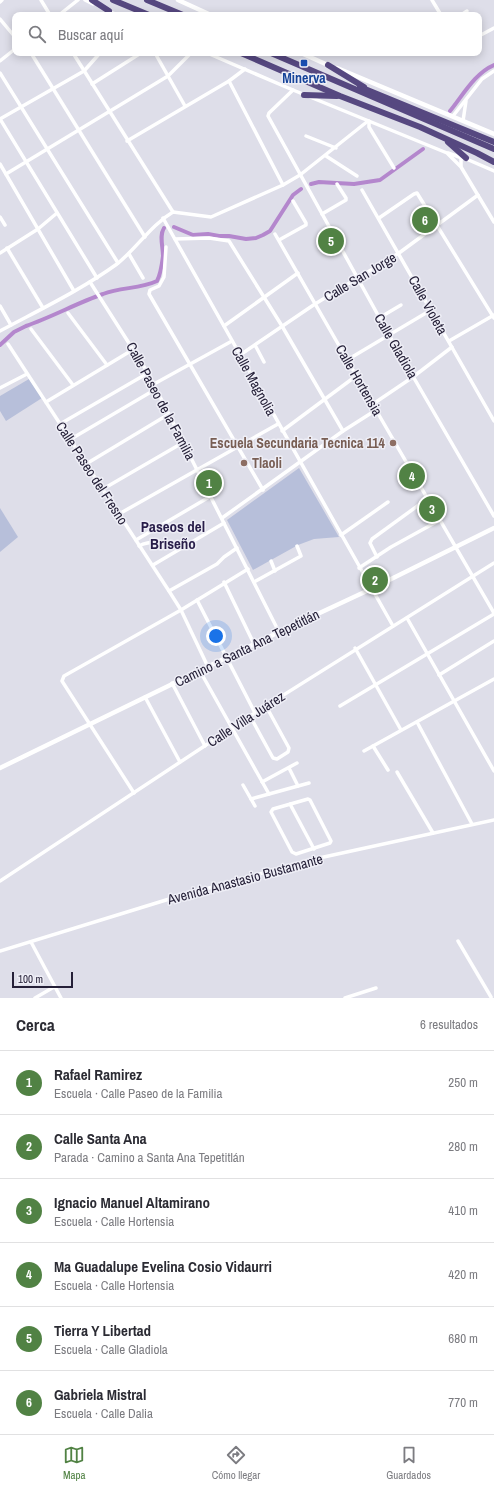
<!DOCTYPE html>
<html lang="es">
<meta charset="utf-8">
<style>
:root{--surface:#fff;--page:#f7f7f7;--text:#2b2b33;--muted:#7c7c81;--line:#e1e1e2;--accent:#518244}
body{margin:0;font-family:"Archivo Narrow",sans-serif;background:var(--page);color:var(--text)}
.scale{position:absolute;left:12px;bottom:10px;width:61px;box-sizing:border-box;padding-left:4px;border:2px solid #252038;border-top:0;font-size:11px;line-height:14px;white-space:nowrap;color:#252038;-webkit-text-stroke:3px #eeeef6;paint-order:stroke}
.you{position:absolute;left:216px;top:636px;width:14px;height:14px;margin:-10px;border:3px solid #fff;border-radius:50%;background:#1a73e8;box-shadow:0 0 0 6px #1a73e833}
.badge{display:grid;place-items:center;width:26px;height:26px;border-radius:50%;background:var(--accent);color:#fff;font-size:13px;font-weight:700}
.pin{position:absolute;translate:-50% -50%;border:2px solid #fff;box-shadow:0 1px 4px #0006}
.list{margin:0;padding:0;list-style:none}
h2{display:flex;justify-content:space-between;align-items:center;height:52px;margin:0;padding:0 16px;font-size:17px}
h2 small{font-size:13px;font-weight:400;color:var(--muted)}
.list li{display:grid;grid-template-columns:26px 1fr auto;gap:12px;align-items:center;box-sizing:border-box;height:64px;padding:0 16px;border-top:1px solid var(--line)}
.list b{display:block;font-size:15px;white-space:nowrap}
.list p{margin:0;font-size:13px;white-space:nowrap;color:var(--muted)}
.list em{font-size:13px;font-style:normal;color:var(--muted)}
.icon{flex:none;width:22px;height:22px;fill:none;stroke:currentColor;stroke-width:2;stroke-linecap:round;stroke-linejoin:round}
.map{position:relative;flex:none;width:494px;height:998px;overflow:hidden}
.search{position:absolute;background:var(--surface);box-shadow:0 2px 10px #0003;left:12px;right:12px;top:12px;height:44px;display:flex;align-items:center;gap:10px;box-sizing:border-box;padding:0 14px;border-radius:8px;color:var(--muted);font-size:15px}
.sheet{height:436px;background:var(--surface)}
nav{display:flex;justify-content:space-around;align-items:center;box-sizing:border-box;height:56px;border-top:1px solid var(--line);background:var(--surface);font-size:11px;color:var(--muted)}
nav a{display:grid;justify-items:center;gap:2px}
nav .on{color:var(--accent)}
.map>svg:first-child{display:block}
.park{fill:#b7bfda}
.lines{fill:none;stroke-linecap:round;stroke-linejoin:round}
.canal{stroke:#b487cd;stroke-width:4}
.minor{stroke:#fff;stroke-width:3.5}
.tertiary{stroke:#fff;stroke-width:4.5}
.trunk{stroke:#564880;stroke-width:6}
.transit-dot{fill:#1a4fb4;stroke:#eeeef6;stroke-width:1.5}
.education-dot{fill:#8d6e63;stroke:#eeeef6;stroke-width:1.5}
.labels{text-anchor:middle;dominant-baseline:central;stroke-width:3;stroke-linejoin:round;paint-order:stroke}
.transit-label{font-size:14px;font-weight:bold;fill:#164399;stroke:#eeeef6}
.street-label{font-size:14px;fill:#252038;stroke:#eeeef6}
.education-label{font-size:14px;font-weight:bold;fill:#785e54;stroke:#eeeef6;text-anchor:end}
.neighbourhood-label{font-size:15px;font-weight:bold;fill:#281d49;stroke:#eeeef6}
</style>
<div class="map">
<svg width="494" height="998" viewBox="0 0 494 998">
<rect width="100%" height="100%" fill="#dedee9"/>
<g class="park">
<polygon points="29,379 42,398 6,421 0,411 0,396"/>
<polygon points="299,468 339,537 314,539 298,545 253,570 227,520"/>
<polygon points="0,508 18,537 0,552"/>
</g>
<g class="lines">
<g class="canal">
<path d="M450,111C463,95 475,73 494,65"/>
<polyline points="311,184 319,182 354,184 380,180 423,149"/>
<polyline points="174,227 193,235 208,234 219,236 229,236 246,239 256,238 263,235 270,231 293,195 301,189"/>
<path d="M0,345L14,332L26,326C52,317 77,303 103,294C121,287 140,289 157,281C161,273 162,264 163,256C163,246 159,236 164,228"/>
</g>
<g class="minor">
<polyline points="41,0 50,15"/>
<polyline points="85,0 93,4"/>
<polyline points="432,0 441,15"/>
<polyline points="0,2 2,0"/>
<polyline points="108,11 118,15"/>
<polyline points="59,15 78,0"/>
<polyline points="461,15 467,11"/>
<polyline points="0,19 15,37"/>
<polyline points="479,36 494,28"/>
<polyline points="31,53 145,237"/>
<polyline points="73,53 173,212"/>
<polyline points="155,53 185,106"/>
<polyline points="207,53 293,90 447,153 461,167 494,222"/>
<polyline points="0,61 15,49"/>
<polyline points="0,73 118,263"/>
<polyline points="229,81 283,185"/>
<polyline points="92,84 141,53"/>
<polyline points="293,90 269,113 268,116 389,335 494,516"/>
<polyline points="453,116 482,79 494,71"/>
<polyline points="0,119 97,278"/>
<polyline points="0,119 84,71 100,53"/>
<polyline points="369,121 369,127 394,168"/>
<polyline points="463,121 466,101"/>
<polyline points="306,136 336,148"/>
<polyline points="127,141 229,81 245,69"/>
<polyline points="448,153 462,158"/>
<polyline points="326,156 357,176"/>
<polyline points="0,164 74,291"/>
<polyline points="461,166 461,159 464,158 494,171"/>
<polyline points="6,174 168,76 191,53"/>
<polyline points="362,190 494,421"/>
<polyline points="173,212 211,217 283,185 300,175 368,121"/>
<polyline points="322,214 346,200 346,198 337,184"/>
<polyline points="0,217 5,225"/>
<polyline points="163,218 393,626"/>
<polyline points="379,218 414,194 417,193 494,318"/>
<polyline points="275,234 376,410 494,613"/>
<polyline points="175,239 209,238 229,241 282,326 343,431"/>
<polyline points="279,240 306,225 306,223 293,201"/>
<polyline points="166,247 164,277 159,286 150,290 149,294 263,490"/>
<polyline points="7,248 43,308"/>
<polyline points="0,253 38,229 57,213"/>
<polyline points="129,254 143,278"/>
<polyline points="90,282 148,373 279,632"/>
<polyline points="0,306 11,325"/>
<polyline points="68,313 107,365"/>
<polyline points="379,318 401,305"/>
<polyline points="224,326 298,273"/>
<polyline points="31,329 73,385"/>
<path d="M0,331C39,310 81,290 117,264C137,248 151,225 173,212"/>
<polyline points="449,341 494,315"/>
<polyline points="8,344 169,591 181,610 208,667"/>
<polyline points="255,345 264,362"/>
<polyline points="240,355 315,304 399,253 478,195"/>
<polyline points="347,360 431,310"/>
<polyline points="154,384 232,341"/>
<polyline points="0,388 27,374"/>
<polyline points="46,402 134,349"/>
<polyline points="373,404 413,377 452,347"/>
<polyline points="60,424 148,373"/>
<polyline points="282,431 356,376"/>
<polyline points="71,439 156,389"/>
<polyline points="86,464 169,414"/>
<polyline points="103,489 184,442"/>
<polyline points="119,514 278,424"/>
<polyline points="222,518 343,431 376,410"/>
<polyline points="341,535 388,502"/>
<polyline points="136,540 211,496"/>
<path d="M139,546C152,539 171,543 185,545"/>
<polyline points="377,557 370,543 372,539 427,499"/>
<polyline points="271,561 275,571"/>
<polyline points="153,565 224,523"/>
<polyline points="359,568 391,547 440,520"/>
<polyline points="224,582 254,644"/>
<polyline points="254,582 301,556 297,546"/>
<polyline points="169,591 217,564 224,557 237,548"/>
<polyline points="197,600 255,713"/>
<polyline points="407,618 494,771"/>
<polyline points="355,648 401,730"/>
<polyline points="200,671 269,794"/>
<polyline points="439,675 494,641"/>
<polyline points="172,683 205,746"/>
<polyline points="145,697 180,762"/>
<polyline points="340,706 494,614"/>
<polyline points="250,716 273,758 277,759 288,752 289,748 266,706"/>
<polyline points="417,722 472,824"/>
<polyline points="373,746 388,770"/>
<polyline points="364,751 494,679"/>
<polyline points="289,768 298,786"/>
<polyline points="397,772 433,833"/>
<polyline points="262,782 297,763"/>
<polyline points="243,785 255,806"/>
<polyline points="134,793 62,681 64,676 181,610 248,569"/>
<polyline points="251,799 309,783"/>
<polygon points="308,799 310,800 331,841 330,843 296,854 292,852 271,812 273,809"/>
<polyline points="290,804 314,849"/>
<polyline points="0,881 250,716 494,563"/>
<polyline points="458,941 491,997"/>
<polyline points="31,942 61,998"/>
<polyline points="0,951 166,900 310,860 494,820"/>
<polyline points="35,998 54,987"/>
<polyline points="345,998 376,988"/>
</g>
<g class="tertiary">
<polyline points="178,0 211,15"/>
<polyline points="301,53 330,66"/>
<polyline points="337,68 494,134"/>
<polyline points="0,768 279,632 371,589 494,528"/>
</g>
<g class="trunk">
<polyline points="92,0 109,11"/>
<polyline points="113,0 149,15"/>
<polyline points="147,0 183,15"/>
<polyline points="241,53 340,96 420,127 477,153 494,162"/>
<polyline points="271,53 494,149"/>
<polyline points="328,65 364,87"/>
<polyline points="360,87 494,142"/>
<polyline points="304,95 337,96"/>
<polyline points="448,142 466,158"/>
</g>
</g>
<rect class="transit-dot" x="300" y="59" width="8" height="8" rx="2"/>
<g class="education-dot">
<circle cx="393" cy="443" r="4"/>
<circle cx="244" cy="463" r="4"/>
</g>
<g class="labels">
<g class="transit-label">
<text x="304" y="78">Minerva</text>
</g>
<g class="street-label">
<text transform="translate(360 277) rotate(-31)">Calle San Jorge</text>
<text transform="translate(428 305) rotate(61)">Calle Violeta</text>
<text transform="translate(396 346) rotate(60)">Calle Gladiola</text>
<text transform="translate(359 380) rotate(60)">Calle Hortensia</text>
<text transform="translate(254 381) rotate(61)">Calle Magnolia</text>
<text transform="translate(161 401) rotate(62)">Calle Paseo de la Familia</text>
<text transform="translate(92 473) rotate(57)">Calle Paseo del Fresno</text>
<text transform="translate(247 648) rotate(-26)">Camino a Santa Ana Tepetitlán</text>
<text transform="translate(246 719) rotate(-33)">Calle Villa Juárez</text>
<text transform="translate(245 879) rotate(-15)">Avenida Anastasio Bustamante</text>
</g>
<g class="education-label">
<text x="385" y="443">Escuela Secundaria Tecnica 114</text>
<text x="252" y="463" text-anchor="start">Tlaoli</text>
</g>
<g class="neighbourhood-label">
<text x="173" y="526">Paseos del<tspan x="173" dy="17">Briseño</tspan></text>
</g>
</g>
</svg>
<div class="scale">100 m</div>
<div class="you"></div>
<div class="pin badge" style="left:209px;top:483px">1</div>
<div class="pin badge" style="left:375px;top:580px">2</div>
<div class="pin badge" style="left:432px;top:509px">3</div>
<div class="pin badge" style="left:412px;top:476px">4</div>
<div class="pin badge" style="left:331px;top:241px">5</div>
<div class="pin badge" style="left:425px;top:220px">6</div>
<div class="search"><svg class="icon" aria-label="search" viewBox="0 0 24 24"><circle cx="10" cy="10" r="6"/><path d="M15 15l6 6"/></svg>Buscar aquí</div>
</div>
<section class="sheet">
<h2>Cerca<small>6 resultados</small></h2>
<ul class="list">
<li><span class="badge">1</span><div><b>Rafael Ramirez</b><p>Escuela · Calle Paseo de la Familia</p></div><em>250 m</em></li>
<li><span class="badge">2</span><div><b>Calle Santa Ana</b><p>Parada · Camino a Santa Ana Tepetitlán</p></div><em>280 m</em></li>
<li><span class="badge">3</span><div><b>Ignacio Manuel Altamirano</b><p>Escuela · Calle Hortensia</p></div><em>410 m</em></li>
<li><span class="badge">4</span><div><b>Ma Guadalupe Evelina Cosio Vidaurri</b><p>Escuela · Calle Hortensia</p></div><em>420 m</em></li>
<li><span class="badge">5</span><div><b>Tierra Y Libertad</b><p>Escuela · Calle Gladiola</p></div><em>680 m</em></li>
<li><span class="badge">6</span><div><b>Gabriela Mistral</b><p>Escuela · Calle Dalia</p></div><em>770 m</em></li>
</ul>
</section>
<nav>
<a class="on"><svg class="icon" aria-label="map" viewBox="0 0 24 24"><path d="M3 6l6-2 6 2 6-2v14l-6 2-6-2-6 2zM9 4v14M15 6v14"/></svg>Mapa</a>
<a><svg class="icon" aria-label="directions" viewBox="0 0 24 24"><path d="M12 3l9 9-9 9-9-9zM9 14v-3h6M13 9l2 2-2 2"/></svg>Cómo llegar</a>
<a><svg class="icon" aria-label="saved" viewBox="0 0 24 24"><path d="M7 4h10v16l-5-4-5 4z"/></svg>Guardados</a>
</nav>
